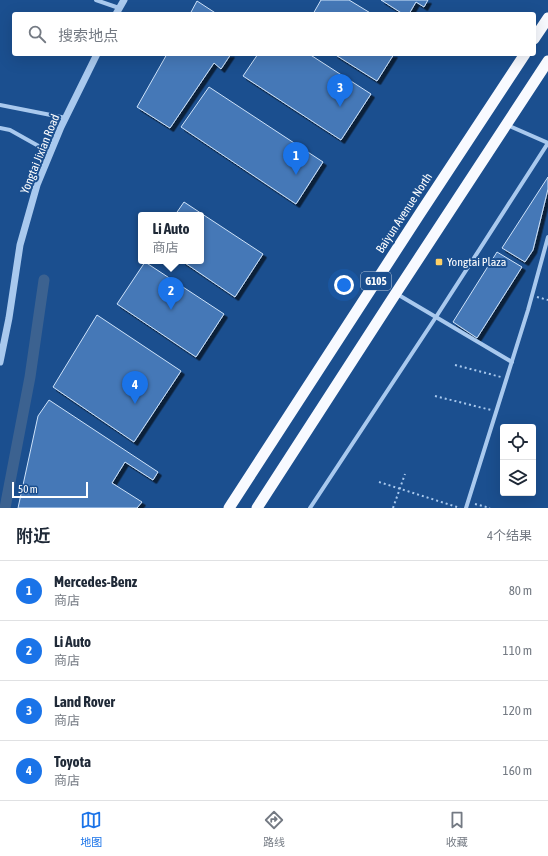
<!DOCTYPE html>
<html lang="zh">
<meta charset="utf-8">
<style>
:root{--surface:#fff;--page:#f2f2f3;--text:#1f2937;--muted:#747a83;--line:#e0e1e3;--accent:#1a73e8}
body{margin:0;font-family:"Asap Condensed","Noto Sans SC",sans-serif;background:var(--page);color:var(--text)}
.controls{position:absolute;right:12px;bottom:12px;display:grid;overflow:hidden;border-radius:4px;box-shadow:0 4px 16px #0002}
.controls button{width:36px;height:36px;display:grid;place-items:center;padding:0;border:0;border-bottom:1px solid var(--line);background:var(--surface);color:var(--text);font:20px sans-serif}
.scale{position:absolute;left:12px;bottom:10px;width:76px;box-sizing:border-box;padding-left:4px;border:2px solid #fff;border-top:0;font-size:11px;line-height:14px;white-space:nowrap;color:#fff;-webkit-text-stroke:3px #1b4f8f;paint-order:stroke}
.you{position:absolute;left:344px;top:285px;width:14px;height:14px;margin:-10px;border:3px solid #fff;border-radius:50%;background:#1a73e8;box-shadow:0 0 0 6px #1a73e833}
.badge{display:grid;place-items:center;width:26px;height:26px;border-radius:50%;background:var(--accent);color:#fff;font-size:13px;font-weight:700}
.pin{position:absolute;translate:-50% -33px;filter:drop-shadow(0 1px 2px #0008)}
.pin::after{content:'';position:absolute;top:21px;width:14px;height:12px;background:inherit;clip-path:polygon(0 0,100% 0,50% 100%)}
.popup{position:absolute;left:138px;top:212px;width:66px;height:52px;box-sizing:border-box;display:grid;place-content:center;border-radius:4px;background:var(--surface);filter:drop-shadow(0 1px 3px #0005);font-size:13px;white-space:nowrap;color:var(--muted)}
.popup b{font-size:15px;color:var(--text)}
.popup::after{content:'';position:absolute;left:50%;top:100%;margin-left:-8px;border:8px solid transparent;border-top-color:var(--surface)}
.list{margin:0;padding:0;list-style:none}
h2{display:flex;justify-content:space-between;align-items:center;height:52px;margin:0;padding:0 16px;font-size:17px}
h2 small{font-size:13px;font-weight:400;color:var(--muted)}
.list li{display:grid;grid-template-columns:26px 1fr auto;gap:12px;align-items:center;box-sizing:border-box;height:60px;padding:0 16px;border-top:1px solid var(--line)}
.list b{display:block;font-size:15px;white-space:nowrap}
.list p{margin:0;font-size:13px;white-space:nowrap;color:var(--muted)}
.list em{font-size:13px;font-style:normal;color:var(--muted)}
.icon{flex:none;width:22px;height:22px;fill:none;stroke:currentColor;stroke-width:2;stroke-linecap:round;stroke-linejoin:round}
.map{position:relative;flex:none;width:548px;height:508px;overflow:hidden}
.search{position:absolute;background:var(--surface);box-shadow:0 4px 16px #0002;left:12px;right:12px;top:12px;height:44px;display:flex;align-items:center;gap:10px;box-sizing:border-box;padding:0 14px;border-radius:4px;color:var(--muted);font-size:15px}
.sheet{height:292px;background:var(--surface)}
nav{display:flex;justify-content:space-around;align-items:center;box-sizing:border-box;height:56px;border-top:1px solid var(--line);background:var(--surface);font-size:11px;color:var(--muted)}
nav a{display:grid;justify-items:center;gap:2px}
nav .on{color:var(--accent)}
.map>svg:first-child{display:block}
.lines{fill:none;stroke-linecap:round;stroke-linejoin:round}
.canal{stroke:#3c6290;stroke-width:11}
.building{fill:#4478b7;stroke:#cfe3fa;filter:url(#shadow)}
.path{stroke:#a9c9ee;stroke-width:2;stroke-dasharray:2 3;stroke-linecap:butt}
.minor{stroke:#a9c9ee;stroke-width:4}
.tertiary{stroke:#a9c9ee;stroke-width:7}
.trunk{stroke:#f8faff;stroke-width:11}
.poi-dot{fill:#ffd166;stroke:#1b4f8f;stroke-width:1.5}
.labels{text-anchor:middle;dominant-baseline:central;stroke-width:4;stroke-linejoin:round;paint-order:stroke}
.shield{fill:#1b4f8f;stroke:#bbcadd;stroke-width:1}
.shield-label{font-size:11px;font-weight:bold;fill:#fff}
.street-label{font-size:12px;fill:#fff;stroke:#1b4f8f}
.poi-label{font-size:12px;fill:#fff;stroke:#1b4f8f;text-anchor:start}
</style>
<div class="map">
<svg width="548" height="508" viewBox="0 0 548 508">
<defs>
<filter id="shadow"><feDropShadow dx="3.5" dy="3.5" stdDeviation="0" flood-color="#0009"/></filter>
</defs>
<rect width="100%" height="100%" fill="#1b4f8f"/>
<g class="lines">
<polyline class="canal" points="5,508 30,377 44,280"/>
</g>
<g class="building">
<polygon points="321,0 349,0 372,14 313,14"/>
<polygon points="381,0 428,0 424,7 416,2 409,14 403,14"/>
<polygon points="197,1 217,14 190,14"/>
<polygon points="167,54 231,54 221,69 214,63 170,128 137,107"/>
<polygon points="258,54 309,54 371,94 341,140 243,76"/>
<polygon points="334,54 394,54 377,81"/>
<polygon points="209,87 323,162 296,204 181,127"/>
<polygon points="548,177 548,189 533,250 525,262 502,248"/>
<polygon points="184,202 263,254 235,297 182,261 201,261 201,215 175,215"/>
<polygon points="497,252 522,267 477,338 453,322"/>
<polygon points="145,262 224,314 196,357 117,304"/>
<polygon points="97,315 181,371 134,442 53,387"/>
<polygon points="49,400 158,472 153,480 125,462 112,483 142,502 137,508 18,508 38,416"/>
</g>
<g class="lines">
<g class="path">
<polyline points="537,297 548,300"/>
<polyline points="455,365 501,377"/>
<polyline points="435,396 491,410"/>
<polyline points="379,482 460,508"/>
<polyline points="475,504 490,508"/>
<polyline points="393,508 405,474"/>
</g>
<g class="minor">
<polyline points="96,0 119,8"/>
<polyline points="0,105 66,118"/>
<polyline points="507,125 548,143"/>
<polyline points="0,128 10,130 51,153"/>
<polyline points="397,294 512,362"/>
<polyline points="310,508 436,317 548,143"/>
<polyline points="466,508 528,310 548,237"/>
</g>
<g class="tertiary">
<polyline points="116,14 124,0"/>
<polyline points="0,362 9,318 20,245 37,185 61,127 97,54"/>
</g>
<g class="trunk">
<polyline points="534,39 548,18"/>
<polyline points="229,508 419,215 525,54"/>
<polyline points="257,508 396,293 548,61"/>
</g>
</g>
<rect class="poi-dot" x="435" y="258" width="8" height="8" rx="2"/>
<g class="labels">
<rect class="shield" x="361" y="272" width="30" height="18" rx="3"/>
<g class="shield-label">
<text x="376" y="281">G105</text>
</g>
<g class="street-label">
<text transform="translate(40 154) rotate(-68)">Yongtai Jixian Road</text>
<text transform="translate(404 213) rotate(-57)">Baiyun Avenue North</text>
</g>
<g class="poi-label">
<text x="447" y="262">Yongtai Plaza</text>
</g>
</g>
</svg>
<div class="controls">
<button><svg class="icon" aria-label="locate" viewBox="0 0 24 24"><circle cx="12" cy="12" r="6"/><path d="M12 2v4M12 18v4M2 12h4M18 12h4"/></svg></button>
<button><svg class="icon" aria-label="layers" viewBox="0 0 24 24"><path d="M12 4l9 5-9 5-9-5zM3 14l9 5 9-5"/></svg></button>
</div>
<div class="scale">50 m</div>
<div class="you"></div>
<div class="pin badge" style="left:296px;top:175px">1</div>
<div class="pin badge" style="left:171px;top:310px">2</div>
<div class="popup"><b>Li Auto</b>商店</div>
<div class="pin badge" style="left:340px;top:107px">3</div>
<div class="pin badge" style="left:135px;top:404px">4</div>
<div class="search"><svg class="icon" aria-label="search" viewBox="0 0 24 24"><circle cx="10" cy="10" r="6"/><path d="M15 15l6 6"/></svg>搜索地点</div>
</div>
<section class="sheet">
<h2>附近<small>4个结果</small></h2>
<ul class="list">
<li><span class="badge">1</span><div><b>Mercedes-Benz</b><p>商店</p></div><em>80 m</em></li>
<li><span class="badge">2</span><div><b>Li Auto</b><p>商店</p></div><em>110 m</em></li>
<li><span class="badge">3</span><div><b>Land Rover</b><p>商店</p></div><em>120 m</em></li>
<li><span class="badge">4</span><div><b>Toyota</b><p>商店</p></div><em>160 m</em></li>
</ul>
</section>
<nav>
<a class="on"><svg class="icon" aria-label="map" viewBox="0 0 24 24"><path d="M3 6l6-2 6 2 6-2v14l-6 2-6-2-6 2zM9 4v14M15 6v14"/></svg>地图</a>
<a><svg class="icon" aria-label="directions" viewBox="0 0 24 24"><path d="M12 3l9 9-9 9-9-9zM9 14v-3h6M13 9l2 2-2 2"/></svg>路线</a>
<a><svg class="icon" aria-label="saved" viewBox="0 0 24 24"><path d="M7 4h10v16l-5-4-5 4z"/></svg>收藏</a>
</nav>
